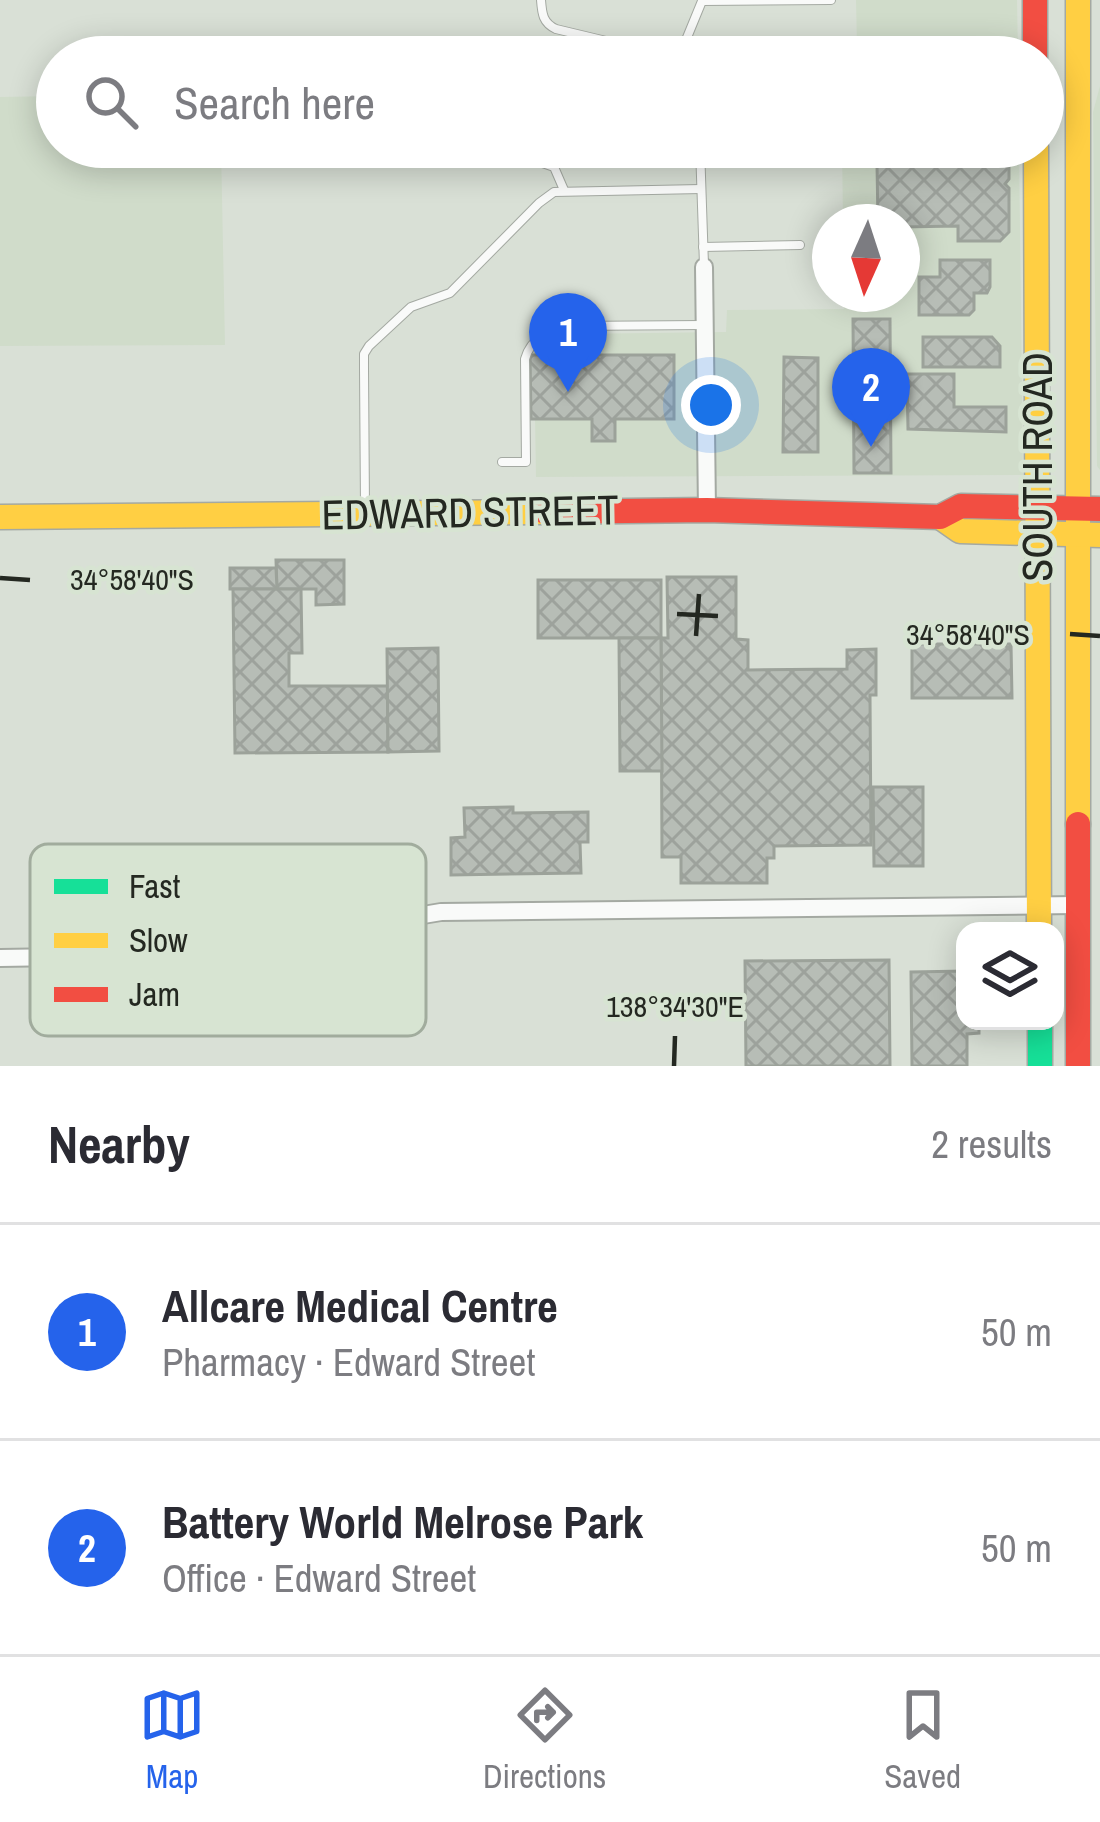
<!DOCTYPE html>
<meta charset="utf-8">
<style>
:root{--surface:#fff;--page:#f7f7f7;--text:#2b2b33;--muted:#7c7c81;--line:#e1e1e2;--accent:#2563eb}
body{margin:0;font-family:"Archivo Narrow",sans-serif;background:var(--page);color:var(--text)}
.controls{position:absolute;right:36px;bottom:36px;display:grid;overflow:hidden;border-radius:24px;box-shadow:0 6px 30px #0003}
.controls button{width:108px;height:108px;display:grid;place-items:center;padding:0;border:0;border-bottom:3px solid var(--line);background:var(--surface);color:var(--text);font:60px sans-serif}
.compass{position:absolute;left:812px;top:204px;width:108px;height:108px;border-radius:50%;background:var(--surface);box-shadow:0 6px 30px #0003;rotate:183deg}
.you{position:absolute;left:711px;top:405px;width:42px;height:42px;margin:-30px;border:9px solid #fff;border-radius:50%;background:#1a73e8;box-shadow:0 0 0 18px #1a73e833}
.badge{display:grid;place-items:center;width:78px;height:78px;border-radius:50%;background:var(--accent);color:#fff;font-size:39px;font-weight:700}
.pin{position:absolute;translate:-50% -99px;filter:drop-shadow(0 3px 6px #0008)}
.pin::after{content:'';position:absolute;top:63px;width:42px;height:36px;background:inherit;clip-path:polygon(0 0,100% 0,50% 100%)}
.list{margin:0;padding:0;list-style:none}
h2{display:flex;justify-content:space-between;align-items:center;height:156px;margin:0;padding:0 48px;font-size:51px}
h2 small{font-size:39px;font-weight:400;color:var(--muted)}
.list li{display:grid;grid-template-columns:78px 1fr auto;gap:36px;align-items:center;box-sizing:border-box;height:216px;padding:0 48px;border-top:3px solid var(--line)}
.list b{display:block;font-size:45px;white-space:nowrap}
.list p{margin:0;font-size:39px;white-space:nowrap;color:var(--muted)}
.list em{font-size:39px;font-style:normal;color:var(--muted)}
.icon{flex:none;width:66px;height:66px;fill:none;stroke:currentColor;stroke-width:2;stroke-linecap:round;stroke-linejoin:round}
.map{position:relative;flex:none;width:1100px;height:1066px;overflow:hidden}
.search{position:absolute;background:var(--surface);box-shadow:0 6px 30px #0003;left:36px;right:36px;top:36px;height:132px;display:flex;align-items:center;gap:30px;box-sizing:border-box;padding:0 42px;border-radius:66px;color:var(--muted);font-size:45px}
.sheet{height:588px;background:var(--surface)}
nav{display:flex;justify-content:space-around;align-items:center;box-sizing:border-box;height:168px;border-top:3px solid var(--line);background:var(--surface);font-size:33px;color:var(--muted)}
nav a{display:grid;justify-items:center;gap:6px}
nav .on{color:var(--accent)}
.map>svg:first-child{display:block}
.built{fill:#d0dcca}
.building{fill:url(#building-cross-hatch);stroke:#9ca29a;stroke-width:3}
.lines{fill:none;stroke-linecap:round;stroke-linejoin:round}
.lane-casing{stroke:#a4a9a2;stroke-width:10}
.street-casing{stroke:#a4a9a2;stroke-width:20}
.fast-casing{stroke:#a4a9a2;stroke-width:27}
.slow-casing{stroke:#a4a9a2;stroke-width:27}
.jam-casing{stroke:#a4a9a2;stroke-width:27}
.lane{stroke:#f9faf9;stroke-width:8}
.street{stroke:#f9faf9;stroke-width:16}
.fast{stroke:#16e098;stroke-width:24}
.slow{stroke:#ffcf43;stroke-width:24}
.jam{stroke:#f24e42;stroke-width:24}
.ticks{fill:none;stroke:#242821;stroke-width:4.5}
.labels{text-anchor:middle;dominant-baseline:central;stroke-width:9;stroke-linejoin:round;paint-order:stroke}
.street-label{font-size:42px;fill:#242821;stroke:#d7e4d2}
.key{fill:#d7e4d2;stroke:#a1ac9d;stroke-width:3}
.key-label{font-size:33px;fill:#242821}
.ticks-label{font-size:30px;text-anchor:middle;fill:#242821;stroke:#d7e4d2;stroke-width:9;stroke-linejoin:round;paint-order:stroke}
</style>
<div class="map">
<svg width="1100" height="1066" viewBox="0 0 1100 1066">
<defs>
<pattern id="building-cross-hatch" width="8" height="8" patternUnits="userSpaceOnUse" patternTransform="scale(3)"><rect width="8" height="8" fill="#b7bdb6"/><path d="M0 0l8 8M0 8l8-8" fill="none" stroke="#9da29c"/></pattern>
</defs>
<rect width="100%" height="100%" fill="#d9e0d6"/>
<g class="built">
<polygon points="856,0 1017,0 1018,57 874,57 874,46 857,46"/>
<polygon points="1100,86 1100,470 1097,466 1093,112"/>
<polygon points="57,96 57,147 221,147 225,345 0,346 0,97"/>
<polygon points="842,147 1019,147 1023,475 536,477 534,353 552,339 570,334 726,332 727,310 844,309 844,294 902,294 902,222 843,222"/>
</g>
<g class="building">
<polygon points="894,147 1009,147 1009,179 1005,184 1009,188 1009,232 1000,241 958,241 958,226 902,227 902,222 878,222 877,164 894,164"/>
<polygon points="940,260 990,260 990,287 987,293 974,293 974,310 969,315 919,315 919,277 940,277"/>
<polygon points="853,319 890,319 891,473 854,473"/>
<polygon points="923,337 992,337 1000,346 1000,367 923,367"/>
<polygon points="530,355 674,355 674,419 615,419 615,441 592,441 592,419 531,419"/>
<polygon points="784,357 818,358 818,452 783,452"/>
<polygon points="907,374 954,374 954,407 1006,407 1006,432 908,429"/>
<polygon points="276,560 344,560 344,604 316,605 316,589 277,589"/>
<polygon points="230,568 276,568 277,589 230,589"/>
<polygon points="667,577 736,577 736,639 748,640 748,670 847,669 847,650 876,649 876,695 870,695 871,845 774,846 774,858 767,858 767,883 681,883 681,857 662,857 661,638 668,638"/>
<rect x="538" y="580" width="123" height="58"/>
<polygon points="233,589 301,589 302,653 289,653 289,686 388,686 388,752 235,753"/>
<polygon points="619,638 661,638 662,771 620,771"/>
<polygon points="912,644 1011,644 1012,698 912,698"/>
<polygon points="438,648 439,751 388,752 387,649"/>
<polygon points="873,787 923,787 923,866 874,866"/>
<polygon points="513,807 513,813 588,812 588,842 580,842 581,873 451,875 451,838 465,837 464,808"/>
<polygon points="889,960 890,1066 746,1066 745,961"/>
<polygon points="965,971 965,1021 979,1021 979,1033 967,1034 967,1066 912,1066 911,972"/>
</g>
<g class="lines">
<g class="lane-casing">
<g id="lane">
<path d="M541,0C542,14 543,23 556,29L673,57"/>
<polyline points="679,57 702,1 831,0"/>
<polyline points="496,147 554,167 564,190"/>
<polyline points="700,147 704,265"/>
<polyline points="703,247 800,245"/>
<path d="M502,462H526L525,359C531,337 549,331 569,326L703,325"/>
<polyline points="365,509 364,368 364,354 369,346 411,307 450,293 539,203 554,192 701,189"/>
</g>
</g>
<g class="street-casing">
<g id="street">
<polyline points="704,267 707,510"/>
<polyline points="0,958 185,955 441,912 1076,905"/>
</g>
</g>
<g class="fast-casing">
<polyline id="fast" points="1040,1021 1040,1066"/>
</g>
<g class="slow-casing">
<g id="slow">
<polyline points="1078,0 1078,824"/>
<polyline points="1036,147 1039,931"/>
<polyline points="0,517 545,512"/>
<polyline points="940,517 960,531 1100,535"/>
</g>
</g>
<g class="jam-casing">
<g id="jam">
<polyline points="1035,0 1035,57"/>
<polyline points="545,512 707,510 940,517 961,506 1100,509"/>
<polyline points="1078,824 1078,1066"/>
</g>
</g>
<use href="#lane" class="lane"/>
<use href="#street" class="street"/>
<use href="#fast" class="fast"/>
<use href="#slow" class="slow"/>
<use href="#jam" class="jam"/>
</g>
<path class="ticks" d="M0,578L30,580M677,614L718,616M1070,634L1100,636M696,636L699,594M674,1066L675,1036"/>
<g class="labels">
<g class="street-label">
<text transform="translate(1037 467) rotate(-90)">SOUTH ROAD</text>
<text transform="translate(470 512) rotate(-1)">EDWARD STREET</text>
</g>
</g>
<rect x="30" y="844" width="396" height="192" rx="18" class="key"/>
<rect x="54" y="879" width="54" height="15" fill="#16e098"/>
<rect x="54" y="933" width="54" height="15" fill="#ffcf43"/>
<rect x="54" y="987" width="54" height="15" fill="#f24e42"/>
<g class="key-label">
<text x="129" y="898">Fast</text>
<text x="129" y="952">Slow</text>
<text x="129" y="1006">Jam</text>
</g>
<g class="ticks-label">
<text x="132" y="590">34°58'40"S</text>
<text x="968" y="645">34°58'40"S</text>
<text x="675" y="1017">138°34'30"E</text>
</g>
</svg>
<div class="controls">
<button><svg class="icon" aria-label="layers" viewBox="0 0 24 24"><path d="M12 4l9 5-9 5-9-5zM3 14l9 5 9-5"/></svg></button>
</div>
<svg class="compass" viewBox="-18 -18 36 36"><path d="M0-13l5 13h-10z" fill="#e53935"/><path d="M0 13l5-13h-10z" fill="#7c7c81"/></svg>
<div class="you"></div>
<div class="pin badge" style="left:568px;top:392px">1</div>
<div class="pin badge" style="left:871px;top:447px">2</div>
<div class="search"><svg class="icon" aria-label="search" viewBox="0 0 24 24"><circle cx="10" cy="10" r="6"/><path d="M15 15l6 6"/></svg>Search here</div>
</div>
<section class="sheet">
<h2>Nearby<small>2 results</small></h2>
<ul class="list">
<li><span class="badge">1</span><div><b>Allcare Medical Centre</b><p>Pharmacy · Edward Street</p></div><em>50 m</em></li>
<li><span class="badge">2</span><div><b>Battery World Melrose Park</b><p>Office · Edward Street</p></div><em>50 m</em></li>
</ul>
</section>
<nav>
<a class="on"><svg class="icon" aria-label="map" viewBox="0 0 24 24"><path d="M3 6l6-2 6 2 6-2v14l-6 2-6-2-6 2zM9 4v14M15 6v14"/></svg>Map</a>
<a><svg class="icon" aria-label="directions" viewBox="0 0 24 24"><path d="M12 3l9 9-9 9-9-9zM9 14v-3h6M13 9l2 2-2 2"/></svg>Directions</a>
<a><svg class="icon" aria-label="saved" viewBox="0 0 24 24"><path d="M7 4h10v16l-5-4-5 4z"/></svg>Saved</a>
</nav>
